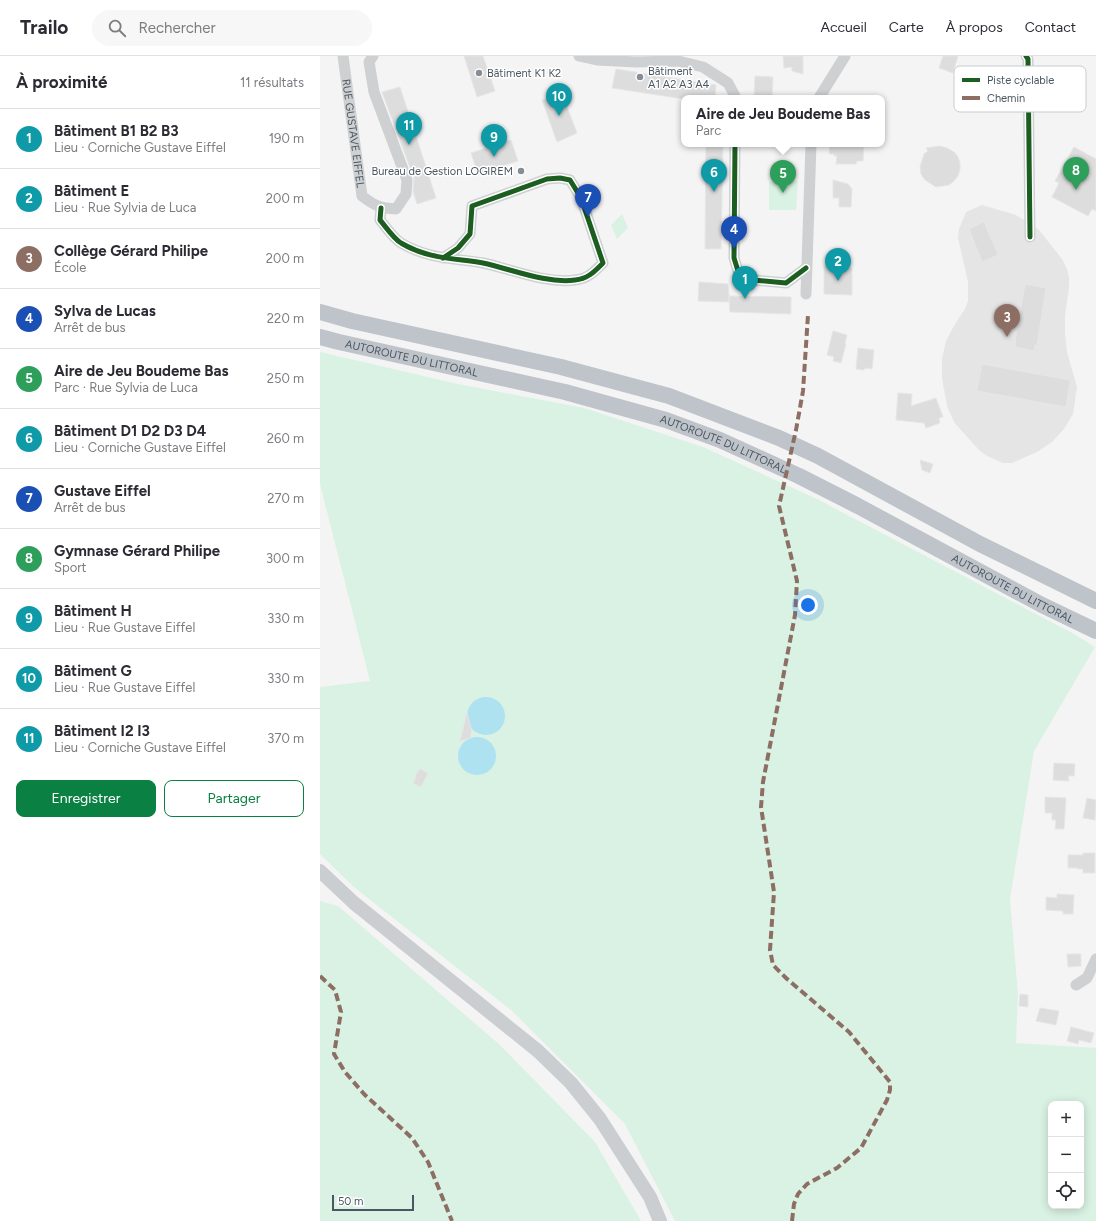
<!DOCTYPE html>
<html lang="fr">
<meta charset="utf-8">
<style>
:root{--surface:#fff;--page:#f7f7f7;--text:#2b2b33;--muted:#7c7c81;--line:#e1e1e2;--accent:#0b8043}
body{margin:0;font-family:Figtree,sans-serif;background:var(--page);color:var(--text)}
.controls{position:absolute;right:12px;bottom:12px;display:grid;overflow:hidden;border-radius:8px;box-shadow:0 2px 10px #0003}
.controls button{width:36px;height:36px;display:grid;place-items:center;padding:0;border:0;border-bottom:1px solid var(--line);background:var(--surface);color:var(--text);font:20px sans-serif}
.scale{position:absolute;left:12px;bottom:10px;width:82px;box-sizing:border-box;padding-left:4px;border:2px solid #4a5661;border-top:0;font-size:11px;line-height:14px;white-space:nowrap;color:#4a5661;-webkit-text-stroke:3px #fff;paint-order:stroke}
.you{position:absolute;left:488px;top:549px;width:14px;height:14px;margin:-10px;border:3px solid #fff;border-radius:50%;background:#1a73e8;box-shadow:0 0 0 6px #1a73e833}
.badge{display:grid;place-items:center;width:26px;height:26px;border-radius:50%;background:var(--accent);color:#fff;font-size:13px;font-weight:700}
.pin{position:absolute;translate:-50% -33px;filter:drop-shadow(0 1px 2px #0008)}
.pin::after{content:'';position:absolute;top:21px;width:14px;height:12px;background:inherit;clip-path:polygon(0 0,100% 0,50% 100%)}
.popup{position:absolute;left:361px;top:39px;width:204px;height:52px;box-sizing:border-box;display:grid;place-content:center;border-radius:8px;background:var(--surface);filter:drop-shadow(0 1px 3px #0005);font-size:13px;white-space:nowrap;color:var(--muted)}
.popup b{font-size:15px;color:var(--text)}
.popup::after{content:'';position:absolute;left:50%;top:100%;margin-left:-8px;border:8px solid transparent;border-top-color:var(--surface)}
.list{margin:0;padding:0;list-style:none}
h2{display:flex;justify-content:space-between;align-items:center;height:52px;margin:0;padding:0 16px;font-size:17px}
h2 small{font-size:13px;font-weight:400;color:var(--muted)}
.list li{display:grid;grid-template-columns:26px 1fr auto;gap:12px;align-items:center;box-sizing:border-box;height:60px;padding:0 16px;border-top:1px solid var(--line)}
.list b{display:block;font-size:15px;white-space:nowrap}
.list p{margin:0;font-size:13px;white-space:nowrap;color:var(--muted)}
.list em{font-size:13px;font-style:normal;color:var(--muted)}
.actions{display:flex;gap:8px;padding:12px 16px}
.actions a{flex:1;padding:9px 0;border:1px solid var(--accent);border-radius:8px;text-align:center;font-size:14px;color:var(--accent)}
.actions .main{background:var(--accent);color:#fff}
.icon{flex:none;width:22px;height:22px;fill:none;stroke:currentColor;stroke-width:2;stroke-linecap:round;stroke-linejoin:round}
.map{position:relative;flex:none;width:776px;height:1165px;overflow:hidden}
header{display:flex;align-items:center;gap:24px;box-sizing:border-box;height:56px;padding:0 20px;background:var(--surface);border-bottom:1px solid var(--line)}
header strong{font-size:19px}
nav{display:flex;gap:22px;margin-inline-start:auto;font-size:14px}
.search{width:280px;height:36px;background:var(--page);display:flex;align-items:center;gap:10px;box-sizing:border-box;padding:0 14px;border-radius:22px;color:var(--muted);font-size:15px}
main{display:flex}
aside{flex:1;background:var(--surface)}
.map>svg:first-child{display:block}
.education{fill:#e6e5e6}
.green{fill:#d9f2e3;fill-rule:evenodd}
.water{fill:#aee2f0}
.building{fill:#ddddde;stroke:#e5e6e7}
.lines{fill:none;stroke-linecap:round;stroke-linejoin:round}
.minor{stroke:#ced0d2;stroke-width:11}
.major{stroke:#caced1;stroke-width:14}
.highway{stroke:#bec4c9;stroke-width:16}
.quiet{stroke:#8d6e63;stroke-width:4;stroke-dasharray:8 4;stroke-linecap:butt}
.cycleway-casing{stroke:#fff;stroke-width:8}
.cycleway{stroke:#1b5e20;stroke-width:5}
.poi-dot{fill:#868d94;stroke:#fff;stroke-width:1.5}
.labels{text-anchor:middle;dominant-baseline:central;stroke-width:3;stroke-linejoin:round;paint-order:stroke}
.poi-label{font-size:11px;fill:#4a5661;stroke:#fff;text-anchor:start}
.street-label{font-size:11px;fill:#4a5661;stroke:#fff}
.key{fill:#fff;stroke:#c9ccd0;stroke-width:1}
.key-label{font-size:11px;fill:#4a5661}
</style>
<header>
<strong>Trailo</strong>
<div class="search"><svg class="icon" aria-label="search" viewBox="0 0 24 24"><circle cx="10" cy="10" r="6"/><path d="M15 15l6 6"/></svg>Rechercher</div>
<nav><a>Accueil</a><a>Carte</a><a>À propos</a><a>Contact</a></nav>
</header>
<main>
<aside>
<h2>À proximité<small>11 résultats</small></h2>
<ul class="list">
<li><span class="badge" style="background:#0f9aa8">1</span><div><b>Bâtiment B1 B2 B3</b><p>Lieu · Corniche Gustave Eiffel</p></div><em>190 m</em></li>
<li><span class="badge" style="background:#0f9aa8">2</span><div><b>Bâtiment E</b><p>Lieu · Rue Sylvia de Luca</p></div><em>200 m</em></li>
<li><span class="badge" style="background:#8d6e63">3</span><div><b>Collège Gérard Philipe</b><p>École</p></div><em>200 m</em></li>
<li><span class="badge" style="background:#1a4fb4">4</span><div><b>Sylva de Lucas</b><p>Arrêt de bus</p></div><em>220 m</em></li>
<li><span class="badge" style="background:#2e9e5b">5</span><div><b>Aire de Jeu Boudeme Bas</b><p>Parc · Rue Sylvia de Luca</p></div><em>250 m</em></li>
<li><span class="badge" style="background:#0f9aa8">6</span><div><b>Bâtiment D1 D2 D3 D4</b><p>Lieu · Corniche Gustave Eiffel</p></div><em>260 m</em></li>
<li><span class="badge" style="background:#1a4fb4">7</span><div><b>Gustave Eiffel</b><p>Arrêt de bus</p></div><em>270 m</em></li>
<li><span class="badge" style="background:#2e9e5b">8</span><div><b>Gymnase Gérard Philipe</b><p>Sport</p></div><em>300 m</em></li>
<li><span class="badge" style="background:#0f9aa8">9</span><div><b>Bâtiment H</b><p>Lieu · Rue Gustave Eiffel</p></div><em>330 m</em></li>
<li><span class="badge" style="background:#0f9aa8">10</span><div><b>Bâtiment G</b><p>Lieu · Rue Gustave Eiffel</p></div><em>330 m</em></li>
<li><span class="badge" style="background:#0f9aa8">11</span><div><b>Bâtiment I2 I3</b><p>Lieu · Corniche Gustave Eiffel</p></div><em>370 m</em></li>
</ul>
<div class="actions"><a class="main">Enregistrer</a><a>Partager</a></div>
</aside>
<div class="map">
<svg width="776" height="1165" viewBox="0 0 776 1165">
<rect width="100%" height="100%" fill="#f4f4f4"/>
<polygon class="education" points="662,149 696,159 719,174 742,203 747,213 749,222 749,231 745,260 745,277 747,296 757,331 753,358 744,373 732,386 717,396 692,407 683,407 667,400 659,394 640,373 634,366 627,350 622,322 622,303 626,285 635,268 645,253 648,245 648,226 638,182 639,173 646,156"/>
<g class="green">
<polygon points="478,125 476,154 449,154 449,126"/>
<polygon points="302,158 308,172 297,183 291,169"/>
<path d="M0,296L138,328L264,352L383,391L497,443L754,578L775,591L714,695L690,843L698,939L696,987L776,992V1165H355L305,1068L191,954L35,832L0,798V631L50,625L0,428ZM731,1048H761V1150H731Z"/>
<polygon points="0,845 18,850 180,989 275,1086 321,1165 0,1165"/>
</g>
<g class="water">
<circle cx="166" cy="660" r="19"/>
<circle cx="157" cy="700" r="19"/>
</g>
<g class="building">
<polygon points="144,0 163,0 175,35 157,41"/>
<polygon points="463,0 483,0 483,18 472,15 472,11 464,12"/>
<polygon points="623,0 638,0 633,17 619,12"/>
<polygon points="296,13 396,29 395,42 364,43 292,32"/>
<polygon points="435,20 453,21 452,42 434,42"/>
<polygon points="80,31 116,142 97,148 93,135 94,122 62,36"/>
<polygon points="242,38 257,77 237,86 222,44"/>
<polygon points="191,84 198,105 158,118 151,97"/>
<polygon points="386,88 403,88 401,193 385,193"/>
<polygon points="510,88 544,88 543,105 537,105 536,108 516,108 517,100 514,100 514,98 509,98"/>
<polygon points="620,90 627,92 634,96 638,101 640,107 640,113 638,120 634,125 629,129 616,131 605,124 601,118 600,111 604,98 608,95 606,92"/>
<polygon points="754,91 776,103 776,155 772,153 768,160 732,141 739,127 735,125"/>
<polygon points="513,124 528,128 532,133 531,151 519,151 519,142 513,142"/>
<polygon points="664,166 678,199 662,206 649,173"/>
<polygon points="504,210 532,212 532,239 504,238"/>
<polygon points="379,226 408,228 409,240 471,241 471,258 410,256 409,240 409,246 378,245"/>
<polygon points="705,228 726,232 717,289 715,289 714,295 695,291 696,286 695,285"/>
<polygon points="513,275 527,279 525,287 526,288 521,307 513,305 514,301 507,299"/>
<polygon points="538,292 554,294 552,313 545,312 544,314 536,313"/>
<polygon points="662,308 750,324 746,351 657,335"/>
<polygon points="578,337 592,338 591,350 616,342 623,361 619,362 620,367 606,372 604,367 576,364"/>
<polygon points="600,404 613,408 610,417 602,414"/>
<polygon points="147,657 151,673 152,673 150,682 140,685"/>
<polygon points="734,707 755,708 754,720 748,720 749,725 733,724"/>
<polygon points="100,713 108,717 101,731 93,727 96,721 95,720"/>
<polygon points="725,741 746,742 744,773 735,773 736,764 732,764 732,757 725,757"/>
<polygon points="767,742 776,744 775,764 763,762"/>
<polygon points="763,797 775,797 775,817 763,817 763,813 758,813 758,812 748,812 748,799 763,799"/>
<polygon points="737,838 754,839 753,858 743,858 743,855 726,854 726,841 737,842"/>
<polygon points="747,898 761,898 761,910 748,911"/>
<polygon points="700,938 708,939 708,951 699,950"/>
<polygon points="720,952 739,955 736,969 716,965"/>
<polygon points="751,971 774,977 771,987 759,984 758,988 747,985"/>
</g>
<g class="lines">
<g class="minor">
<path id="s1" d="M23,0L42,140C55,150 60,152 76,153L86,138L87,124L54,36L49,6L53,0"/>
<polyline points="259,0 277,4 316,6 358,5 383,11 408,27 416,42"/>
<polyline points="706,0 708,3 710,181"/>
<polyline points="499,42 525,0"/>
<polyline points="415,88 414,202 419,218 433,224 466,227 486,212"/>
<path d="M61,152L60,164C66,171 73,182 81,187C108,203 133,202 163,207C191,213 227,228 255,224C268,223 275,215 283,207L261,142L250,124L240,122L227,123L152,150L150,178L138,192L123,202"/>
<polyline points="486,238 491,88"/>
<polyline points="756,929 767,922 776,903"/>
</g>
<polyline class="major" points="0,815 34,847 218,995 251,1027 280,1063 330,1141 340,1165"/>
<g class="highway">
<polyline points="0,256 32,265 241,311 349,340 459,382 498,400 660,488 776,545"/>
<path id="s2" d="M0,281L19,286L245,336L346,364L400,384L479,420L538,450L722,549L776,575"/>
</g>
<g class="quiet">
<polyline points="0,920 15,934 21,956 14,998 25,1016 44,1038 92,1082 108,1106 132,1165"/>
<polyline points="472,1165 474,1148 478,1138 487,1128 517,1112 541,1092 567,1044 570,1034 570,1026 529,976 466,922 453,909 450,894 454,836 441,751 443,726 475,559 477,525 459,450 476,374 483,335 488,259"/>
</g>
<g class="cycleway-casing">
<g id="cycleway">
<polyline points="706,0 708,3 710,181"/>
<polyline points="415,88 414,202 419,218 433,224 466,227 486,212"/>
<path d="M61,152L60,164C66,171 73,182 81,187C108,203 133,202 163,207C191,213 227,228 255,224C268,223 275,215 283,207L261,142L250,124L240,122L227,123L152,150L150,178L138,192L123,202"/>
</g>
</g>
<use href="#cycleway" class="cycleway"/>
</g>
<g class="poi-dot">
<circle cx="159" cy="17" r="4"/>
<circle cx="320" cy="21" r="4"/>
<circle cx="201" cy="115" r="4"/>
</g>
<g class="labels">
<g class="poi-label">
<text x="328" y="15">Bâtiment<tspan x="328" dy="13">A1 A2 A3 A4</tspan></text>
<text x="167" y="17">Bâtiment K1 K2</text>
<text x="193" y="115" text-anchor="end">Bureau de Gestion LOGIREM</text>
</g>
<g class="street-label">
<text stroke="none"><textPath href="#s1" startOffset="78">RUE GUSTAVE EIFFEL</textPath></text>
<text stroke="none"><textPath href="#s2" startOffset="94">AUTOROUTE DU LITTORAL</textPath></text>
<text stroke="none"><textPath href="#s2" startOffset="418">AUTOROUTE DU LITTORAL</textPath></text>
<text stroke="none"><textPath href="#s2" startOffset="742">AUTOROUTE DU LITTORAL</textPath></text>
</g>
</g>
<rect x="634" y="10" width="132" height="46" rx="6" class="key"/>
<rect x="642" y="22" width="18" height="4" fill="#1b5e20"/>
<rect x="642" y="40" width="18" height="4" fill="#8d6e63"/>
<g class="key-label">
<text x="667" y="28">Piste cyclable</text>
<text x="667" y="46">Chemin</text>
</g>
</svg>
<div class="controls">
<button>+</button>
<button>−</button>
<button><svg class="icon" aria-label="locate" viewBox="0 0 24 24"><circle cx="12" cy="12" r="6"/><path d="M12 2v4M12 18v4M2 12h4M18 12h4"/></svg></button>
</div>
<div class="scale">50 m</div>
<div class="you"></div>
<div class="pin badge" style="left:425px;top:243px;background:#0f9aa8">1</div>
<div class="pin badge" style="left:518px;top:225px;background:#0f9aa8">2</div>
<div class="pin badge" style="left:687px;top:281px;background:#8d6e63">3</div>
<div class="pin badge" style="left:414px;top:193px;background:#1a4fb4">4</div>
<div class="pin badge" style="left:463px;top:137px;background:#2e9e5b">5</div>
<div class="popup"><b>Aire de Jeu Boudeme Bas</b>Parc</div>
<div class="pin badge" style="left:394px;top:136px;background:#0f9aa8">6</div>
<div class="pin badge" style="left:268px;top:161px;background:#1a4fb4">7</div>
<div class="pin badge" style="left:756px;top:134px;background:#2e9e5b">8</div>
<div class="pin badge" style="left:174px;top:101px;background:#0f9aa8">9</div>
<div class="pin badge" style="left:239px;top:60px;background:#0f9aa8">10</div>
<div class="pin badge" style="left:89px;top:89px;background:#0f9aa8">11</div>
</div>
</main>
